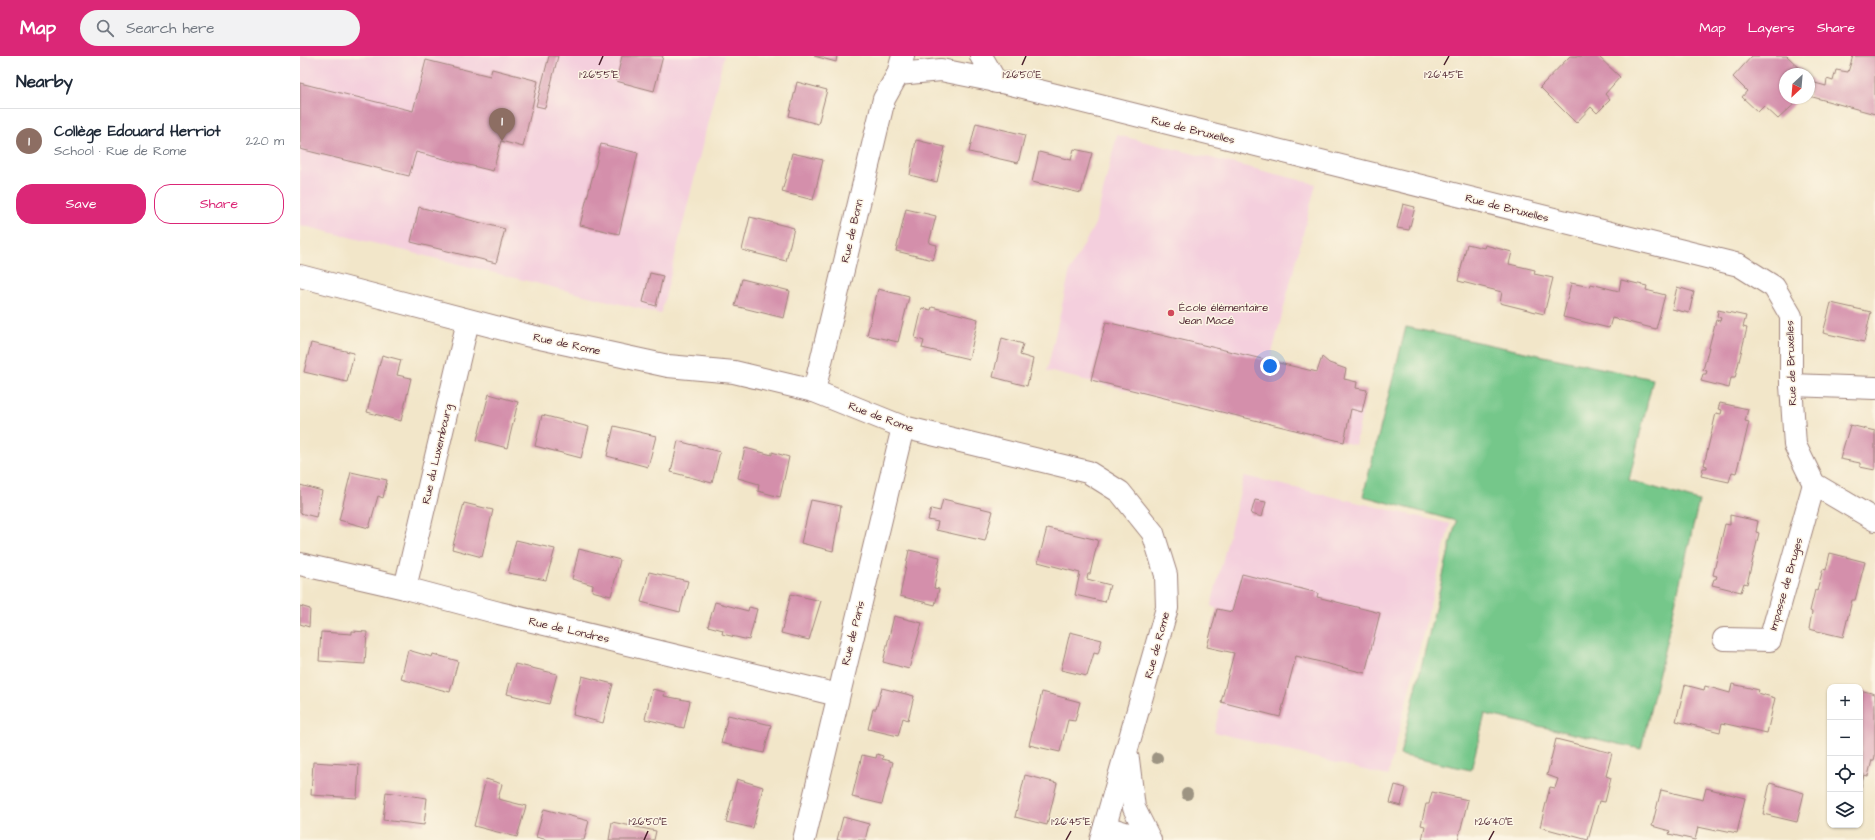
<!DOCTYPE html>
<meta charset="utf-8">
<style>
:root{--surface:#fff;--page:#f2f2f3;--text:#1f2937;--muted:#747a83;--line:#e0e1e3;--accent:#db2777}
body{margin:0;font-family:"Architects Daughter",sans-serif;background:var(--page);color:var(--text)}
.controls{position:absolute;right:12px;bottom:12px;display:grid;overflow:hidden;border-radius:8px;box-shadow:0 1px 3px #0004}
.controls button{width:36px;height:36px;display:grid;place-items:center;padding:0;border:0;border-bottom:1px solid var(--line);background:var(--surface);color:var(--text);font:20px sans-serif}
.compass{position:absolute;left:1479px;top:12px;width:36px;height:36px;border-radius:50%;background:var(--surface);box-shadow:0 1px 3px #0004;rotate:206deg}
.you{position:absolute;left:970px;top:310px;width:14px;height:14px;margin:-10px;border:3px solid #fff;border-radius:50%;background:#1a73e8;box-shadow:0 0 0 6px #1a73e833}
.badge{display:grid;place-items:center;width:26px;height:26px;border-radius:50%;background:var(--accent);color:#fff;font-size:13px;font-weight:700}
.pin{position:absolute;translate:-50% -33px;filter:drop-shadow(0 1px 2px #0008)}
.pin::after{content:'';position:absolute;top:21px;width:14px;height:12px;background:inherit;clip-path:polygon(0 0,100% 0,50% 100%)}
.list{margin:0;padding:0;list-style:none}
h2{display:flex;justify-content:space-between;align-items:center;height:52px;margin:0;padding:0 16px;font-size:17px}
h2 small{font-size:13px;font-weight:400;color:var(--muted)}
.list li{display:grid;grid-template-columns:26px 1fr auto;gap:12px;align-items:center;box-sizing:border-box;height:64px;padding:0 16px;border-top:1px solid var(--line)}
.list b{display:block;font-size:15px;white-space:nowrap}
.list p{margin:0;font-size:13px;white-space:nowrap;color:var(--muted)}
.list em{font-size:13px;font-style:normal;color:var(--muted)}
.actions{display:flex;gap:8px;padding:12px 16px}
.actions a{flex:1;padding:9px 0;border:1px solid var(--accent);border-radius:16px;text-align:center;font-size:14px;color:var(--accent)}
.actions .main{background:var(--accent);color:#fff}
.icon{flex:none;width:22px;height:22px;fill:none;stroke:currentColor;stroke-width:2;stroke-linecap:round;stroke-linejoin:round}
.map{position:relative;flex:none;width:1575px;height:784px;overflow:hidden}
header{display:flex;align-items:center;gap:24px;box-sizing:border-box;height:56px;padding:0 20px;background:var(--accent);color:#fff}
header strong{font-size:19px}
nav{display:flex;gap:22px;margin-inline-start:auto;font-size:14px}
.search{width:280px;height:36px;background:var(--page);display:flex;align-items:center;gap:10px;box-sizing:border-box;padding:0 14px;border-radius:22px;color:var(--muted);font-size:15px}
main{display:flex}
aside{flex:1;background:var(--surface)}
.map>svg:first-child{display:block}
.built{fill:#f4cfdd}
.green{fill:#74c78a;stroke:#5f735a}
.building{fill:#d48fab}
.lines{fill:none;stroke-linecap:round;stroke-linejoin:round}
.minor-casing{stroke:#9e827a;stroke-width:24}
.minor{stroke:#fff;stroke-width:22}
.tree{fill:#9d9482}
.ticks{fill:none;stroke:#4a1f2b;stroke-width:1.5}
.poi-dot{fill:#d1495b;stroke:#fcf5e5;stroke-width:1.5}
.labels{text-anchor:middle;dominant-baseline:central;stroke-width:3;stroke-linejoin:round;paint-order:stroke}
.street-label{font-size:11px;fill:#4a1f2b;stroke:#fcf5e5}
.poi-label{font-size:11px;fill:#4a1f2b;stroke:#fcf5e5;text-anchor:start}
.ticks-label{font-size:10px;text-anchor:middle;fill:#4a1f2b;stroke:#fcf5e5;stroke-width:3;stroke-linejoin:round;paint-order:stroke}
</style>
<header>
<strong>Map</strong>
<div class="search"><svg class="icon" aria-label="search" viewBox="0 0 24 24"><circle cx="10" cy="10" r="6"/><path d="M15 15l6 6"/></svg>Search here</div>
<nav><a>Map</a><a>Layers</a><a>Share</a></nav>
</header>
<main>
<aside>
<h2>Nearby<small></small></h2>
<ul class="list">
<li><span class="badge" style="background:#8d6e63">1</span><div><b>Collège Edouard Herriot</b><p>School · Rue de Rome</p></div><em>220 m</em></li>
</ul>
<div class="actions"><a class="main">Save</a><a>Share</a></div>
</aside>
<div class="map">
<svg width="1575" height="784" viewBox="0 0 1575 784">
<rect width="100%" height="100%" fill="#fcf5e5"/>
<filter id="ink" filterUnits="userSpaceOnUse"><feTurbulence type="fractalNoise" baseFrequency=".025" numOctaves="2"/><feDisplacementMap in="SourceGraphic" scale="8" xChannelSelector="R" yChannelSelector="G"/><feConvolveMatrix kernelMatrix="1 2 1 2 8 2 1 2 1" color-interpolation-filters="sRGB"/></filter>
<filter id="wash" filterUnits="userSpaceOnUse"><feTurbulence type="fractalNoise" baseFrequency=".012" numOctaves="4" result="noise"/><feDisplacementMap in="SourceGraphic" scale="16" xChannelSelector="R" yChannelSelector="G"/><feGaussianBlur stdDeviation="0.9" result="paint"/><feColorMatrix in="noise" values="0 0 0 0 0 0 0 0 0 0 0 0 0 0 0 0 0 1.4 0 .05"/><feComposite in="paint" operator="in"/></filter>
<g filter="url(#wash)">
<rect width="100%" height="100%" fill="#f2e6c9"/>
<g class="built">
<polygon points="0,0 424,0 361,258 0,169"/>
<polygon points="817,79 1016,128 970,305 1017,316 1022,301 1029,307 1046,313 1044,323 1057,326 1056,332 1067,334 1055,389 747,315 770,214 795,168"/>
<polygon points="944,420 1150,468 1088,720 914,676 933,597 907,591 917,553 911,550"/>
</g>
<polygon class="green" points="1106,271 1353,323 1329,424 1399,445 1341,693 1185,658 1171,714 1100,699 1156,465 1063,440"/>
<g id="blocks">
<g class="building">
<polygon points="249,0 258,0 245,52 236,50"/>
<polygon points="322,0 363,0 354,35 316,25"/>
<polygon points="514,0 537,0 536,6"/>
<polygon points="1270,0 1298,0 1320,21 1305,38 1310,44 1297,57 1291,51 1276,67 1240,31"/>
<polygon points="1452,0 1487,0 1506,18 1485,18 1485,42 1501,42 1478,63 1464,50 1458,56 1442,41 1447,35 1433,21"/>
<polygon points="1553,0 1575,0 1575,58 1509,40 1509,21 1515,27 1526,30 1527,23 1533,25 1536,14 1548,16"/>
<polygon points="126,4 190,20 192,13 238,25 223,91 201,85 193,115 116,96 109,120 0,93 0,27 113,55"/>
<polygon points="497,26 527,34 518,68 489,60"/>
<polygon points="676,67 725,79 718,107 669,96"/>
<polygon points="616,84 645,91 637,126 610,119"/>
<polygon points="301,88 338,97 319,178 280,169"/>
<polygon points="774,93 792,97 781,137 732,126 739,96 771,104"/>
<polygon points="492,97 523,104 513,144 482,136"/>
<polygon points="1103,148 1115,151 1109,174 1097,172"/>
<polygon points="119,151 205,173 196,207 111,186"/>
<polygon points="606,153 636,160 629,187 637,189 633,204 596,195"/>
<polygon points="450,161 494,172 486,205 442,194"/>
<polygon points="1167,188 1184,192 1185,189 1212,196 1209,208 1235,214 1234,218 1253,222 1244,258 1200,247 1202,236 1158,225"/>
<polygon points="350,217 363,220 356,250 343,246"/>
<polygon points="442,223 490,235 484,262 435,250"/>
<polygon points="1321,224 1347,230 1346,234 1365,239 1356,273 1312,262 1309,272 1263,261 1271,227 1290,231 1291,228 1319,235"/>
<polygon points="1377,231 1394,236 1389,257 1372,253"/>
<polygon points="578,233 609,241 598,286 567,279"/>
<polygon points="1531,247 1571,256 1564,286 1523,277"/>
<polygon points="632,251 678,263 669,303 622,292 624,285 615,282 622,252 631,254"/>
<polygon points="1418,254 1446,260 1443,271 1447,272 1435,322 1431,322 1429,332 1401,325 1403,318 1406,318 1407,315 1403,314 1416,264 1420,265 1421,262 1417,261"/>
<polygon points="806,266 1017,316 1022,301 1029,307 1046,313 1044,323 1057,326 1056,332 1067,334 1062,356 1051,353 1044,386 791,324"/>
<polygon points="702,282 723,288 720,299 733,303 727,330 693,321"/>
<polygon points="11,287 54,297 47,326 4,316"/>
<polygon points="82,299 101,304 97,319 111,322 101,365 67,356"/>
<polygon points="189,338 218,346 207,392 177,384"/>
<polygon points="1420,347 1448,353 1445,365 1449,366 1443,391 1436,417 1432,416 1429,426 1401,420 1403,412 1407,412 1407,410 1404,409 1416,357 1421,358 1422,354 1418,353"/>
<polygon points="242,359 289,371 281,402 235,390"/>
<polygon points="1550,369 1575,375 1575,414 1560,411 1560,407 1540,403"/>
<polygon points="314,370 356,380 348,411 307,400"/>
<polygon points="378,385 420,396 412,427 371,416"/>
<polygon points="445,392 472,399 472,396 489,401 480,441 458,435 459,428 438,422"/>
<polygon points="51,416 87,424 83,442 78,440 69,472 39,464"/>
<polygon points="0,429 22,435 16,461 0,457"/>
<polygon points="643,443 693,455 685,485 636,474 638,466 628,464 631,453 640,455"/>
<polygon points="511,444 541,450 533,495 501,487"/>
<polygon points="955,444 966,446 962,461 951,458"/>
<polygon points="164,447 193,454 182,501 152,493"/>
<polygon points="1430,459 1458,465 1456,476 1459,477 1447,528 1444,527 1441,536 1412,529 1414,523 1416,523 1417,520 1413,519 1425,468 1430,469"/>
<polygon points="747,472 798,484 790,518 788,518 787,523 810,529 805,546 775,539 780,517 738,506"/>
<polygon points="216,484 255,493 246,524 208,517"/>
<polygon points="279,493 320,504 311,540 292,535 293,529 272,523"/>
<polygon points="609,494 640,501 634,532 639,533 635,549 600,540"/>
<polygon points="1530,497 1565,506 1555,544 1552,544 1543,581 1509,573 1512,556 1510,555 1515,534 1517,535 1523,513 1526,514"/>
<polygon points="349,516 388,525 380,556 341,546"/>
<polygon points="942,518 1018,537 1017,541 1080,557 1065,617 996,600 980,661 921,646 934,597 907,591 917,553 932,556"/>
<polygon points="491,538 521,545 509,584 481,577"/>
<polygon points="415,546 448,555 449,551 457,553 449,584 422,578 423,574 408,570"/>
<polygon points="0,550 10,553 9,571 0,568"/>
<polygon points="594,560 622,567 609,613 583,606"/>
<polygon points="52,575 67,576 65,608 19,605 21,576 52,578"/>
<polygon points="770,576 802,584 798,598 794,597 787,620 761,614"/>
<polygon points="108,594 132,601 133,598 158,605 150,636 101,623"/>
<polygon points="215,608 257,618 249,648 207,638"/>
<polygon points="282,620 313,628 303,667 273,659"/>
<polygon points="1432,628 1459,634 1458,637 1475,642 1467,677 1422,667 1420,676 1376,665 1385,629 1404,634 1405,630 1430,637"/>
<polygon points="582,632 614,640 608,664 603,662 598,680 568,673 573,653 576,653"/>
<polygon points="352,633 365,636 364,640 390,645 384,672 345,663"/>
<polygon points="1560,634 1575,638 1575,700 1574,704 1572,704 1568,720 1564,719 1561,731"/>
<polygon points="742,636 780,646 775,665 768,664 760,696 729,689"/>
<polygon points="428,659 471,669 464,697 421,687"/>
<polygon points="1256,683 1312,697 1306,720 1311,722 1305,746 1299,745 1288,784 1240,771 1250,731 1255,732 1258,723 1247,719"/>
<polygon points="577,698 583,700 582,703 593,706 582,748 552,741 562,699 576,702"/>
<polygon points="13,706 59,709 57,742 11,739"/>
<polygon points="725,719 757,727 747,769 715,761"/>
<polygon points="186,723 202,728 198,743 226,750 217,781 174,770"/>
<polygon points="437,723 463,731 453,772 426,766"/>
<polygon points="1470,727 1504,737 1497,766 1463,758"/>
<polygon points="1095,729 1106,732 1101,750 1090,747"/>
<polygon points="1406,732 1445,742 1437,777 1418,773 1417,775 1398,771 1395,784 1369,778 1370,775 1352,770 1361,734 1403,744"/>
<polygon points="86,736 127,742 124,769 83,764"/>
<polygon points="1132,736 1168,744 1158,784 1122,784 1125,770 1121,769 1126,748 1129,748"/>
<polygon points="244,753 289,765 284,784 248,784 236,781"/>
<polygon points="543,761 569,768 565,784 537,784"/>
<polygon points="312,766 356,775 354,784 309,784"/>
</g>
</g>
</g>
<g filter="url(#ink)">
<use href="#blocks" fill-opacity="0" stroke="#9e827a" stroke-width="1"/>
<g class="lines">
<g class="minor-casing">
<g id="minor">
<polyline points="681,0 696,26"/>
<polyline points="598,18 641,14 711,28 1439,209 1474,231 1491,260 1491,329 1495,389 1514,428 1575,464"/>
<polyline points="0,220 226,279 368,310 434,316 514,335 603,371 788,416 820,436 853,477 866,519 867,552 801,784"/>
<polyline points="1491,329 1575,332"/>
<polyline points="514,335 584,43 598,18 603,0"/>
<polyline points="0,508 105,532 199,557 538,639"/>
<polyline points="105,532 168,265"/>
<polyline points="1424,583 1470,584 1514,428"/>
<polyline points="828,703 834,752 850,784"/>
<polyline points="805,771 848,784"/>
<polyline points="504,784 603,371"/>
</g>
</g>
<use href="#minor" class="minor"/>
</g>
<g class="tree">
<circle cx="857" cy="702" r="6"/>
<circle cx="887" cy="738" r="6"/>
</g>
</g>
<path class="ticks" d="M299,9L303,0M722,9L726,0M1144,9L1149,0M344,784L348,775M766,784L771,775M1189,784L1194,775"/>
<circle class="poi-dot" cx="871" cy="257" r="4"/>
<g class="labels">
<g class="street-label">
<text transform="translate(893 74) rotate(14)">Rue de Bruxelles</text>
<text transform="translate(1207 152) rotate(14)">Rue de Bruxelles</text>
<text transform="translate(552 175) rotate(-77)">Rue de Bonn</text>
<text transform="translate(267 288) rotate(12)">Rue de Rome</text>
<text transform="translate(1491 307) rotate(-92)">Rue de Bruxelles</text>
<text transform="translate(581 361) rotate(20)">Rue de Rome</text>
<text transform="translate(137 398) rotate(-77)">Rue du Luxembourg</text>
<text transform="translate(1486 528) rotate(-74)">Impasse de Bruges</text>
<text transform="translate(269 574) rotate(13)">Rue de Londres</text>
<text transform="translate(553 577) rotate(-76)">Rue de Paris</text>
<text transform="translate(857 589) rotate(-75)">Rue de Rome</text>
</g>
<g class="poi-label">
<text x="879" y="251">École élémentaire<tspan x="879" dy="13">Jean Macé</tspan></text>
</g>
</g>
<g class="ticks-label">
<text x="299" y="22">1°26'55"E</text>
<text x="722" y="22">1°26'50"E</text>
<text x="1144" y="22">1°26'45"E</text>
<text x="348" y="769">1°26'50"E</text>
<text x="771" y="769">1°26'45"E</text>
<text x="1194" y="769">1°26'40"E</text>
</g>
</svg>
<div class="controls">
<button>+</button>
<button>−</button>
<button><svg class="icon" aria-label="locate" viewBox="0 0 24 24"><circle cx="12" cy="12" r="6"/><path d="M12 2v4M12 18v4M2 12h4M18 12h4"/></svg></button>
<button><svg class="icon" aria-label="layers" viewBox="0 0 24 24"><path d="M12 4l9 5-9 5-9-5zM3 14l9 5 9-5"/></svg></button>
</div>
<svg class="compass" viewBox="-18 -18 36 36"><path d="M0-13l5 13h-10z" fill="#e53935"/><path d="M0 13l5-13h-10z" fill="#747a83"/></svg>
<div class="you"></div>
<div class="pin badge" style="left:202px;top:85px;background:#8d6e63">1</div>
</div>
</main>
